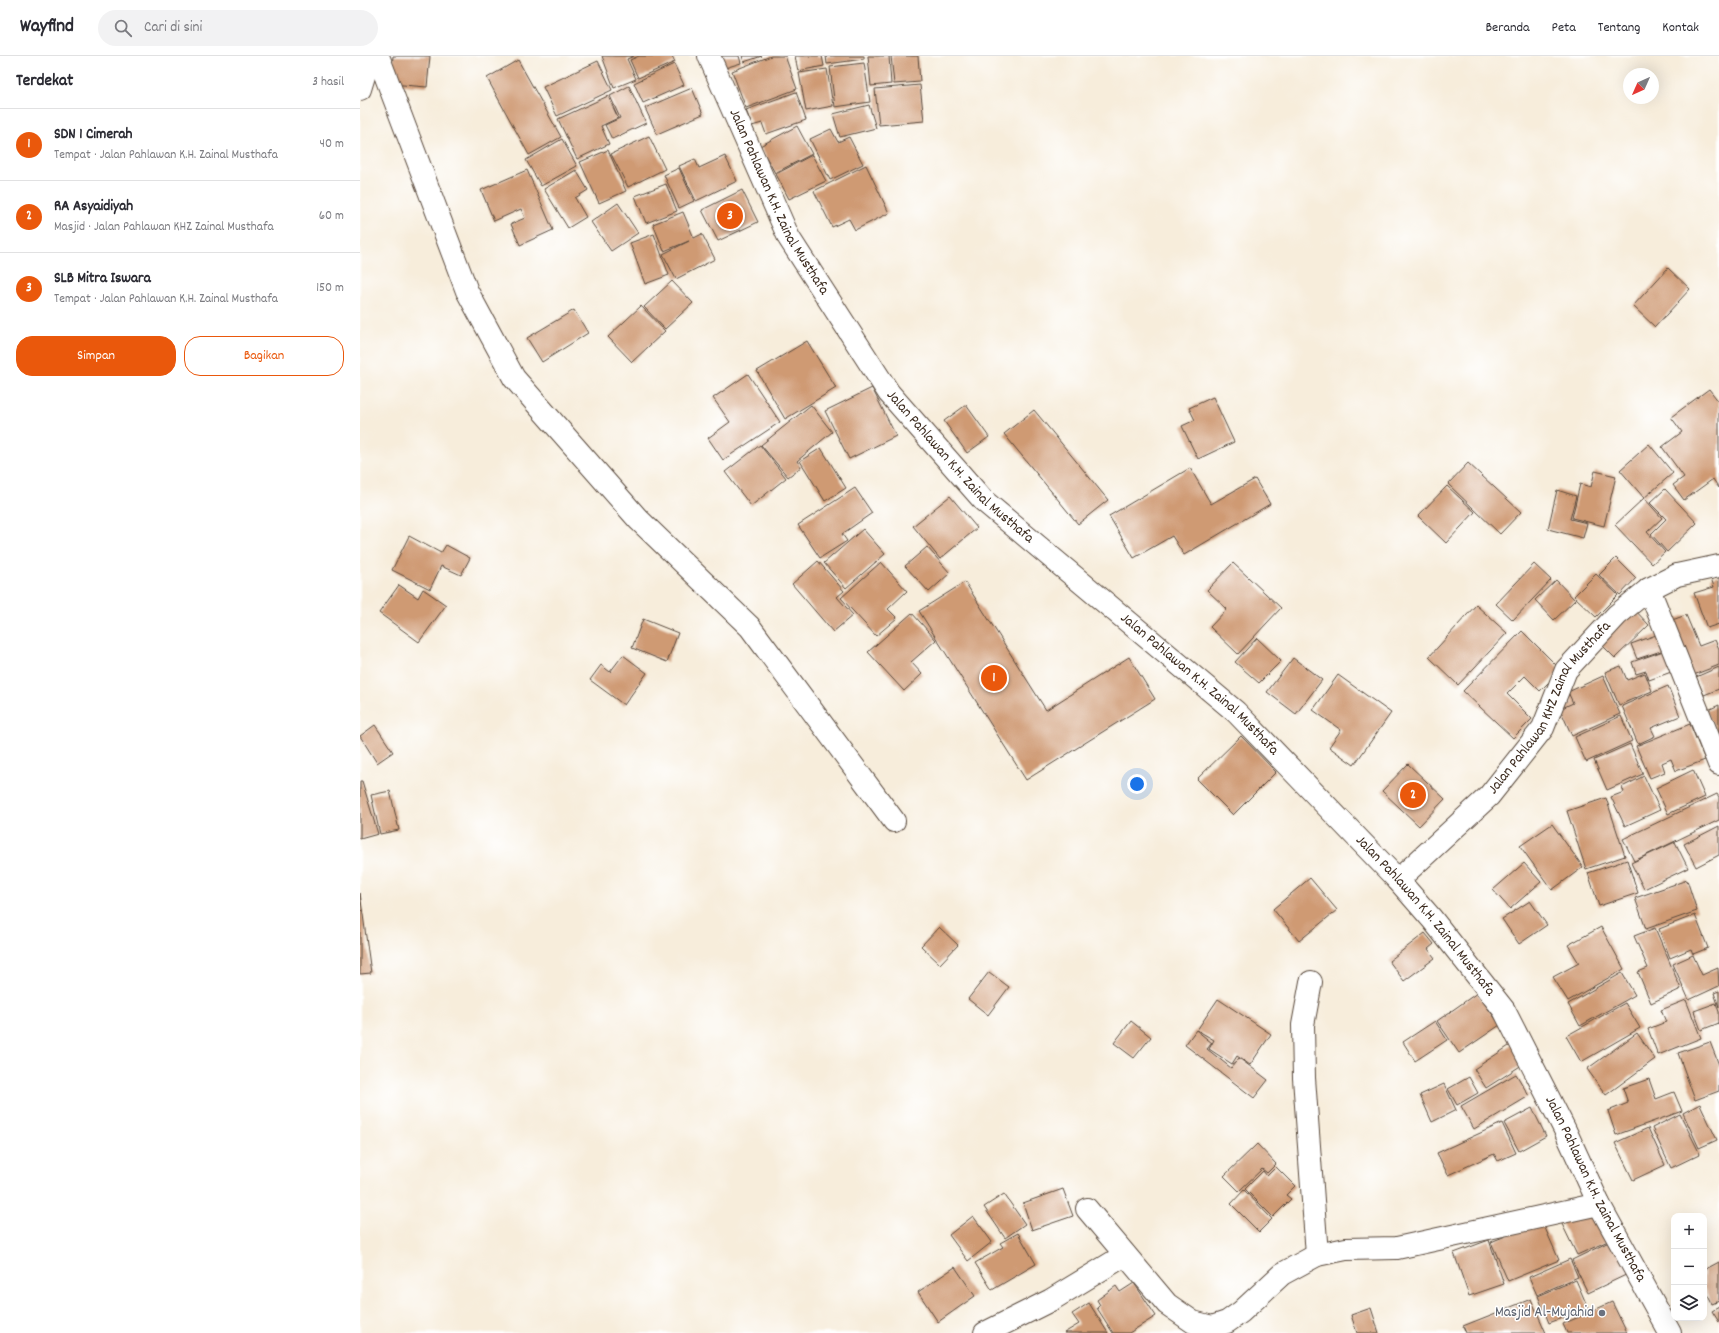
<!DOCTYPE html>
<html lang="id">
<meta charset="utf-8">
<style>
:root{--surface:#fff;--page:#f2f2f3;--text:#2b2b33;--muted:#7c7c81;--line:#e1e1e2;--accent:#ea580c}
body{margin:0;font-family:Dekko,sans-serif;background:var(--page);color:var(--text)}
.controls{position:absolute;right:12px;bottom:12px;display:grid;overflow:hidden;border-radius:8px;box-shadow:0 4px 16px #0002}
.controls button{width:36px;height:36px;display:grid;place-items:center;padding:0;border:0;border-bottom:1px solid var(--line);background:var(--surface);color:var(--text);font:20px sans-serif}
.compass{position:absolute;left:1263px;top:12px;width:36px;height:36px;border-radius:50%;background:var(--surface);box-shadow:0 4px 16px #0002;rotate:225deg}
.you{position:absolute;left:777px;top:728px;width:14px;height:14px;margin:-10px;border:3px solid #fff;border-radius:50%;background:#1a73e8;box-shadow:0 0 0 6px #1a73e833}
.badge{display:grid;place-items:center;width:26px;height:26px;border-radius:50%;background:var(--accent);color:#fff;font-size:13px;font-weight:700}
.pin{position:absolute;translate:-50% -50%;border:2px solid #fff;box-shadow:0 1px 4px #0006}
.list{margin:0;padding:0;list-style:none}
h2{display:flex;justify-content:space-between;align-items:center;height:52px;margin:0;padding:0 16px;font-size:17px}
h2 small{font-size:13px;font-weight:400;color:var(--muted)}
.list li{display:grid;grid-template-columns:26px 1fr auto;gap:12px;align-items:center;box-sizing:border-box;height:72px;padding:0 16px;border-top:1px solid var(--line)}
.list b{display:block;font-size:15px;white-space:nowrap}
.list p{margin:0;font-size:13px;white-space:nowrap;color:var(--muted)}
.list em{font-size:13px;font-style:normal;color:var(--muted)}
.actions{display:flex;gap:8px;padding:12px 16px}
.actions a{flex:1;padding:9px 0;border:1px solid var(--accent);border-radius:16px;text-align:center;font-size:14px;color:var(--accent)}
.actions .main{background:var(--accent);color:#fff}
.icon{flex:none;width:22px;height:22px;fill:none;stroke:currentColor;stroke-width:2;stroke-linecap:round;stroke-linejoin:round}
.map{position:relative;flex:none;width:1359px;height:1277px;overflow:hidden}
header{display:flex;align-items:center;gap:24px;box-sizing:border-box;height:56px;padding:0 20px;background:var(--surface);border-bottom:1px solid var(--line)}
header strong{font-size:19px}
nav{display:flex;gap:22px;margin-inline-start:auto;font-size:14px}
.search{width:280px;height:36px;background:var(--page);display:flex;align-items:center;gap:10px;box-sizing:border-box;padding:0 14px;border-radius:22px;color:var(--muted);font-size:15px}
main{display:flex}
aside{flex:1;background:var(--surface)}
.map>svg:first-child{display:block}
.building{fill:#cf9a73}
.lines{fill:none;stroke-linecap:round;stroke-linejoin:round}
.minor-casing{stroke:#57473a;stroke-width:24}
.tertiary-casing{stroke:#57473a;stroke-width:24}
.minor{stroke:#fff;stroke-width:22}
.tertiary{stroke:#fff;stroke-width:22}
.worship-dot{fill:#6b7280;stroke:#fff;stroke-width:1.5}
.labels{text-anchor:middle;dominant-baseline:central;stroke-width:3;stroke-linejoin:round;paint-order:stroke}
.street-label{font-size:15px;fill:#3b2a1e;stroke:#fff}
.worship-label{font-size:15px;fill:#5b616d;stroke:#fff;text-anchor:end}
</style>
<header>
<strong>Wayfind</strong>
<div class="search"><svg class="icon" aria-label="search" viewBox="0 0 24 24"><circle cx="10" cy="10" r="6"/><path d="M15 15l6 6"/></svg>Cari di sini</div>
<nav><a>Beranda</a><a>Peta</a><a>Tentang</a><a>Kontak</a></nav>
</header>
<main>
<aside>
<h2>Terdekat<small>3 hasil</small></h2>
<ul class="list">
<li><span class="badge">1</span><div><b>SDN 1 Cimerah</b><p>Tempat · Jalan Pahlawan K.H. Zainal Musthafa</p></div><em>40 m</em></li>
<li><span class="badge">2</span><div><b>RA Asyaidiyah</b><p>Masjid · Jalan Pahlawan KHZ Zainal Musthafa</p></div><em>60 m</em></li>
<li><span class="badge">3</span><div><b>SLB Mitra Iswara</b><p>Tempat · Jalan Pahlawan K.H. Zainal Musthafa</p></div><em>150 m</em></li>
</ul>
<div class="actions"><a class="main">Simpan</a><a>Bagikan</a></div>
</aside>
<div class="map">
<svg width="1359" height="1277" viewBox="0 0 1359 1277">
<rect width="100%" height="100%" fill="#fff"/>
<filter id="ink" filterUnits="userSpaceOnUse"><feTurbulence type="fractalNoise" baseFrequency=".025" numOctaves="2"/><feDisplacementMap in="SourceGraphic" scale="8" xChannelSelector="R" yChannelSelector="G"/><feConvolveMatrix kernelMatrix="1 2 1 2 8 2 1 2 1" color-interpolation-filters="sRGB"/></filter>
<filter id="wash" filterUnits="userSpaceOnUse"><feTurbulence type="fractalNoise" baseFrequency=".012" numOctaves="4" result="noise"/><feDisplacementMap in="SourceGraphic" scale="16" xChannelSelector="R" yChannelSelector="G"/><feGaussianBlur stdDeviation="0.9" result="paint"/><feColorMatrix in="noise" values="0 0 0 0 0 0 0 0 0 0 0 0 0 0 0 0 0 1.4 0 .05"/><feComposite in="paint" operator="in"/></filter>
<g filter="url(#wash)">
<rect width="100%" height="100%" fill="#f7eddb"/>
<g id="blocks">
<g class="building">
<polygon points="33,0 70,0 67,31 31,28"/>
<polygon points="242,0 274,0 267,3 276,23 254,32"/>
<polygon points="279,0 312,0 315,6 278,22 270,4"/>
<polygon points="361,0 379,0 381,7 365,12"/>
<polygon points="382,0 402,0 384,6"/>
<polygon points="411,0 425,0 437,33 386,52 372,15"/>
<polygon points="435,0 462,0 464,10 438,15"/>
<polygon points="466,0 504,0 504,3 467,8"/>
<polygon points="508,0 529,0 531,28 511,30"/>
<polygon points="531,0 558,0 560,26 534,28"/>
<polygon points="158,4 201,81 169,99 127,22"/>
<polygon points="238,5 252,34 197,60 183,31"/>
<polygon points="504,7 510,46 475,51 470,11"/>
<polygon points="314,8 324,29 283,47 274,27"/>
<polygon points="467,13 473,50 446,55 439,17"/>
<polygon points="560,29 564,65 519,69 515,33"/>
<polygon points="269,30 286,67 252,83 245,69 260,62 250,40"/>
<polygon points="332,32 343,58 297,78 285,52"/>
<polygon points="436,36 446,64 406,78 402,67 392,70 386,54"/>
<polygon points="248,40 258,62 241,70 249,88 217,103 198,63"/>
<polygon points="509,49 516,72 480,81 473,58"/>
<polygon points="437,70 452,98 415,117 400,90"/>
<polygon points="471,73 478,86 489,81 503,108 470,124 450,83"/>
<polygon points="289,80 305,113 268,131 251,98"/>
<polygon points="202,83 217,110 181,130 166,104"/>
<polygon points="248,94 266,135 239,147 220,106"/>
<polygon points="452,99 466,125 429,143 416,118"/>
<polygon points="365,100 377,125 336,145 319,110 335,103 339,112"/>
<polygon points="506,109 529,157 495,174 489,163 472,171 454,135"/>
<polygon points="319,112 334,145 319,152 304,119"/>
<polygon points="167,114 193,174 160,189 151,168 165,162 161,153 134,165 121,134"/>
<polygon points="216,114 228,134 215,142 226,161 208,172 184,133"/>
<polygon points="306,128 317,155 286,167 275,140"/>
<polygon points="382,134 398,166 358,185 342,154"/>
<polygon points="258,147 278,177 251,195 231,166"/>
<polygon points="323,156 334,182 342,178 355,203 316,223 303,198 329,185 304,195 293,168"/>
<polygon points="294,178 309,219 285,228 270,187"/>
<polygon points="1308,212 1330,233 1295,271 1273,250"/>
<polygon points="312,225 333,247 305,273 284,251"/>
<polygon points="281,250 305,275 272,306 248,281"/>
<polygon points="214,254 228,277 182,306 167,282"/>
<polygon points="447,285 476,332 425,363 397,315"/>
<polygon points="388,318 420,366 363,404 348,382 370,366 353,342"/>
<polygon points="512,332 536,380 489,403 465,355"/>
<polygon points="1349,333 1359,346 1359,432 1353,423 1324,444 1313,429 1324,421 1302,391 1322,376 1311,361"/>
<polygon points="853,341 874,386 838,403 822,370 835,364 829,352"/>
<polygon points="451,349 472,376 437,405 441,411 428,421 401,389"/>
<polygon points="606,349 629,381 607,397 584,365"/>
<polygon points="674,354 748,444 718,468 644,378"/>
<polygon points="1289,388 1313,417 1284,442 1260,414"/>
<polygon points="400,389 426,422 391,450 365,416"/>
<polygon points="461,392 486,432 465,445 440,405"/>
<polygon points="1108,407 1161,456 1140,478 1088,428"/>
<polygon points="830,412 851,448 895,423 910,448 824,499 812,480 774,502 749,460"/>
<polygon points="1235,415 1256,420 1244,470 1212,462 1220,428 1231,431"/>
<polygon points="1087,430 1115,456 1086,487 1058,460"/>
<polygon points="495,432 512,457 482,478 487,485 460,502 438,469"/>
<polygon points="1305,433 1337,467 1307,496 1291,478 1306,463 1290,447"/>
<polygon points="1197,434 1216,440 1210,463 1227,467 1223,482 1188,473"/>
<polygon points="590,440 617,472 580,503 553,470"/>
<polygon points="1284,442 1302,462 1287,476 1305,496 1292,508 1255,469"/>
<polygon points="503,473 525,498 486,532 464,507"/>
<polygon points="49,480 81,497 86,489 110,502 101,519 81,510 70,533 32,514"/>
<polygon points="567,491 590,517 569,536 545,510"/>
<polygon points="1256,502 1276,522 1260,539 1239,519"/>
<polygon points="458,505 484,535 477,541 493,559 473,576 432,528"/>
<polygon points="521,506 547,535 528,553 537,562 516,580 481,542"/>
<polygon points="873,507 921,552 878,598 850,571 867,553 847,534"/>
<polygon points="1174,508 1191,524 1153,564 1136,548"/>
<polygon points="1236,518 1258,539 1236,561 1214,540"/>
<polygon points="1359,519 1359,568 1347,572 1334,537 1354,531 1351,522"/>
<polygon points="1196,524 1215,544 1194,564 1175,544"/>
<polygon points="605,526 686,654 769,601 795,643 666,724 559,555"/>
<polygon points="39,529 58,542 63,533 86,549 59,586 19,557"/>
<polygon points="1116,549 1147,577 1098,629 1069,601"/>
<polygon points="1273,552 1289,569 1255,602 1239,586"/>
<polygon points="552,557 576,584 551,606 562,618 544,635 508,596"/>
<polygon points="1326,559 1339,590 1355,584 1359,593 1359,609 1326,622 1304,567"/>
<polygon points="283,563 318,577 307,606 272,592"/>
<polygon points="1162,575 1201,614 1180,635 1165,620 1147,638 1172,663 1153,682 1103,635"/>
<polygon points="1299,578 1304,594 1277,603 1271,588"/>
<polygon points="897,582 921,605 899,627 875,606"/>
<polygon points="1306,594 1314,615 1289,624 1286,615 1276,618 1272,606"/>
<polygon points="263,599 287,617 264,649 230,624 241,609 250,616"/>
<polygon points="933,602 962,624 936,658 907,636"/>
<polygon points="1261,610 1267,624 1285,617 1292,635 1259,649 1245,616"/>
<polygon points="1359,611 1359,633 1344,639 1336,621"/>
<polygon points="978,619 1031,657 994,709 969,691 981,674 953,654"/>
<polygon points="1243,620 1260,658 1212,680 1200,653 1213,647 1208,636"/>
<polygon points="1308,630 1320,660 1291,672 1295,680 1278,688 1262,650"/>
<polygon points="1359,649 1359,681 1346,655"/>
<polygon points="1261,660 1272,685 1226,706 1215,681"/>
<polygon points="1330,668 1345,704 1316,715 1311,703 1302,707 1305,716 1290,722 1276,690"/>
<polygon points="15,669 33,696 17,707 0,680"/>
<polygon points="881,680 916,716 873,759 837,723"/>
<polygon points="1270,688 1283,718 1247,734 1234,704"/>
<polygon points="1048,708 1085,743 1059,770 1022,735"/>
<polygon points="1333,714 1345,741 1308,758 1296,732"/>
<polygon points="1284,720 1300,754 1265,770 1251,741 1264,736 1262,731"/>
<polygon points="0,725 2,725 18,778 0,783"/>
<polygon points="30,735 39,774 20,778 11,739"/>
<polygon points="1357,738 1359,741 1359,764 1274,805 1263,783"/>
<polygon points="1246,742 1265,800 1226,813 1207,755"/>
<polygon points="1192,768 1223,811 1192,834 1160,790"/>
<polygon points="1359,770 1359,799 1336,811 1324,788"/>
<polygon points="1315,786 1328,812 1284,833 1271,807"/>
<polygon points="1267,804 1278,837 1239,850 1228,817"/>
<polygon points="1164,807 1181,826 1150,853 1133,834"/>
<polygon points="950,822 977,854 939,885 913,853"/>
<polygon points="1327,824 1337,855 1286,873 1275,842"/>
<polygon points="0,837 11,917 0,918"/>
<polygon points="1170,845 1187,869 1159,888 1142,863"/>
<polygon points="1335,859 1348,892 1333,898 1331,893 1310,902 1299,873"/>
<polygon points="579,871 598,889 580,908 561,890"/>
<polygon points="1241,871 1264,913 1208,945 1193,921 1219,907 1208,889"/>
<polygon points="1295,872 1321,933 1291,947 1278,916 1288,912 1274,880"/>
<polygon points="1065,877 1074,888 1068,893 1075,902 1044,925 1029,905"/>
<polygon points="1333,899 1342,919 1358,912 1359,930 1329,944 1313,908"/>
<polygon points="629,916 649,931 628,959 608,943"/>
<polygon points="1262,917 1275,939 1220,970 1208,948"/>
<polygon points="1359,935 1359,951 1354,937"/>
<polygon points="1117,937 1140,969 1099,997 1077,965"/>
<polygon points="858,943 911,978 890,1009 877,1000 872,1008 849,993 854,984 837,974"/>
<polygon points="1326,944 1341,982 1298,999 1288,973 1306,966 1301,954"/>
<polygon points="1265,947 1280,972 1221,1006 1206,980"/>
<polygon points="1356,947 1359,956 1359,967 1341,974 1334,955"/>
<polygon points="771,965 791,981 774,1002 754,987"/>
<polygon points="1075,965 1087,984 1055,1005 1043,986"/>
<polygon points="836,974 852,987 847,993 871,1012 879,1002 908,1024 894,1042 825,989"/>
<polygon points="1277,977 1295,1003 1246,1039 1227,1013"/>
<polygon points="1350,986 1359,1009 1359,1035 1335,1044 1318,997"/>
<polygon points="1152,988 1165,1007 1126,1032 1114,1013"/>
<polygon points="1156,1018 1169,1040 1114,1073 1101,1050"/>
<polygon points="1109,1021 1118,1037 1097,1049 1088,1033"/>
<polygon points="1289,1023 1296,1043 1314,1036 1322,1055 1256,1079 1248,1055 1268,1047 1263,1032"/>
<polygon points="1084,1028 1096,1054 1072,1066 1060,1039"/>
<polygon points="1340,1048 1357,1084 1339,1092 1323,1057"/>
<polygon points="1172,1052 1186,1080 1159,1095 1144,1067"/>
<polygon points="1320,1058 1340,1098 1311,1112 1292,1072"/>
<polygon points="1142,1067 1156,1097 1138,1105 1134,1098 1088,1119 1077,1097"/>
<polygon points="1288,1072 1305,1109 1273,1124 1255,1087"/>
<polygon points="897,1088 916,1108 907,1117 902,1113 879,1135 864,1120"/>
<polygon points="916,1111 935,1130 926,1139 931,1143 913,1161 885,1133 903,1115 907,1120"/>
<polygon points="703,1133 713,1160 672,1174 663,1147"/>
<polygon points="884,1134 912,1163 899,1176 871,1148"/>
<polygon points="644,1138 665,1168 645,1182 624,1151"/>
<polygon points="1232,1151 1248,1185 1217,1199 1201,1166"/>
<polygon points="613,1160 632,1186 608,1205 589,1179"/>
<polygon points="1182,1165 1199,1204 1148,1225 1131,1186"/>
<polygon points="658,1177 676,1208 632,1234 615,1207 643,1191 640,1187"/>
<polygon points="1129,1184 1144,1228 1109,1240 1094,1197"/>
<polygon points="1253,1184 1270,1217 1228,1237 1212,1204"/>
<polygon points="1210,1203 1218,1221 1177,1239 1169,1221"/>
<polygon points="1359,1206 1359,1245 1352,1248 1344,1232 1344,1214"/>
<polygon points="595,1211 615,1240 578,1266 558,1236"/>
<polygon points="1216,1224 1228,1252 1189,1267 1178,1240"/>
<polygon points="774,1227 796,1260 769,1277 753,1277 737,1252 740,1249 737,1244 756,1230 760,1236"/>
<polygon points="1171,1243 1186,1277 1106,1277 1103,1270"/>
<polygon points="1252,1246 1267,1277 1207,1277 1203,1268"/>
<polygon points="729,1247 748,1277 704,1277 719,1268 712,1258"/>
<polygon points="1359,1251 1359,1266 1352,1255"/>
<polygon points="1011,1252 1019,1277 997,1277 991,1259"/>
</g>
</g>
</g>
<g filter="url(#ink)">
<use href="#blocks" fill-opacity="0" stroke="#57473a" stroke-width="1"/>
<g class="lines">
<g class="minor-casing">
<g id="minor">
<polyline points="18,0 107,235 154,322 278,463 390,571 534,765"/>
<polyline points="0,33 10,0"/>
<polyline points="1289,533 1359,708"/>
<path id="s1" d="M1038,824L1129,740L1183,672L1206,614L1257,559L1289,533L1317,519L1359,510"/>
<polyline points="951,926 943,969 944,1022 957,1199"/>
<polyline points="727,1153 807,1248 833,1266 852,1271 867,1266 881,1256 922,1218 957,1199 986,1193 1037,1192 1239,1148"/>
<polyline points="625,1277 691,1244 765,1199"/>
</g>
</g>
<g class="tertiary-casing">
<g id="tertiary">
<path id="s2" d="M349,0L429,182L529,337L624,445L876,656L1038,824L1072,863L1144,954L1205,1074L1239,1148L1310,1277"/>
</g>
</g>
<use href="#minor" class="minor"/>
<use href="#tertiary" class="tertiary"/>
</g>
</g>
<circle class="worship-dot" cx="1242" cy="1257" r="4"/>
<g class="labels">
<g class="street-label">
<text stroke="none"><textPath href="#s2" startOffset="162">Jalan Pahlawan K.H. Zainal Musthafa</textPath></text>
<text stroke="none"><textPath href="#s2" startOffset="486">Jalan Pahlawan K.H. Zainal Musthafa</textPath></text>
<text stroke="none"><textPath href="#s2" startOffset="810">Jalan Pahlawan K.H. Zainal Musthafa</textPath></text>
<text stroke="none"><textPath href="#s1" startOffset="232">Jalan Pahlawan KHZ Zainal Musthafa</textPath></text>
<text stroke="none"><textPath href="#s2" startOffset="1134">Jalan Pahlawan K.H. Zainal Musthafa</textPath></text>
<text stroke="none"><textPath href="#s2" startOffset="1458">Jalan Pahlawan K.H. Zainal Musthafa</textPath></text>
</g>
<g class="worship-label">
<text x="1234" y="1257">Masjid Al-Mujahid</text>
</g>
</g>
</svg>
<div class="controls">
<button>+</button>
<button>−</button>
<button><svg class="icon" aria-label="layers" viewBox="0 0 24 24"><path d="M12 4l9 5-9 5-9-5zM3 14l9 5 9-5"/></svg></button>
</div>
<svg class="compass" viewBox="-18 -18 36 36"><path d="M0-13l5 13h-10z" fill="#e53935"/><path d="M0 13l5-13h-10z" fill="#7c7c81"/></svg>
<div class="you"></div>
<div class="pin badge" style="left:634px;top:622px">1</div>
<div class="pin badge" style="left:1053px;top:739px">2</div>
<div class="pin badge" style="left:370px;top:160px">3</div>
</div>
</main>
